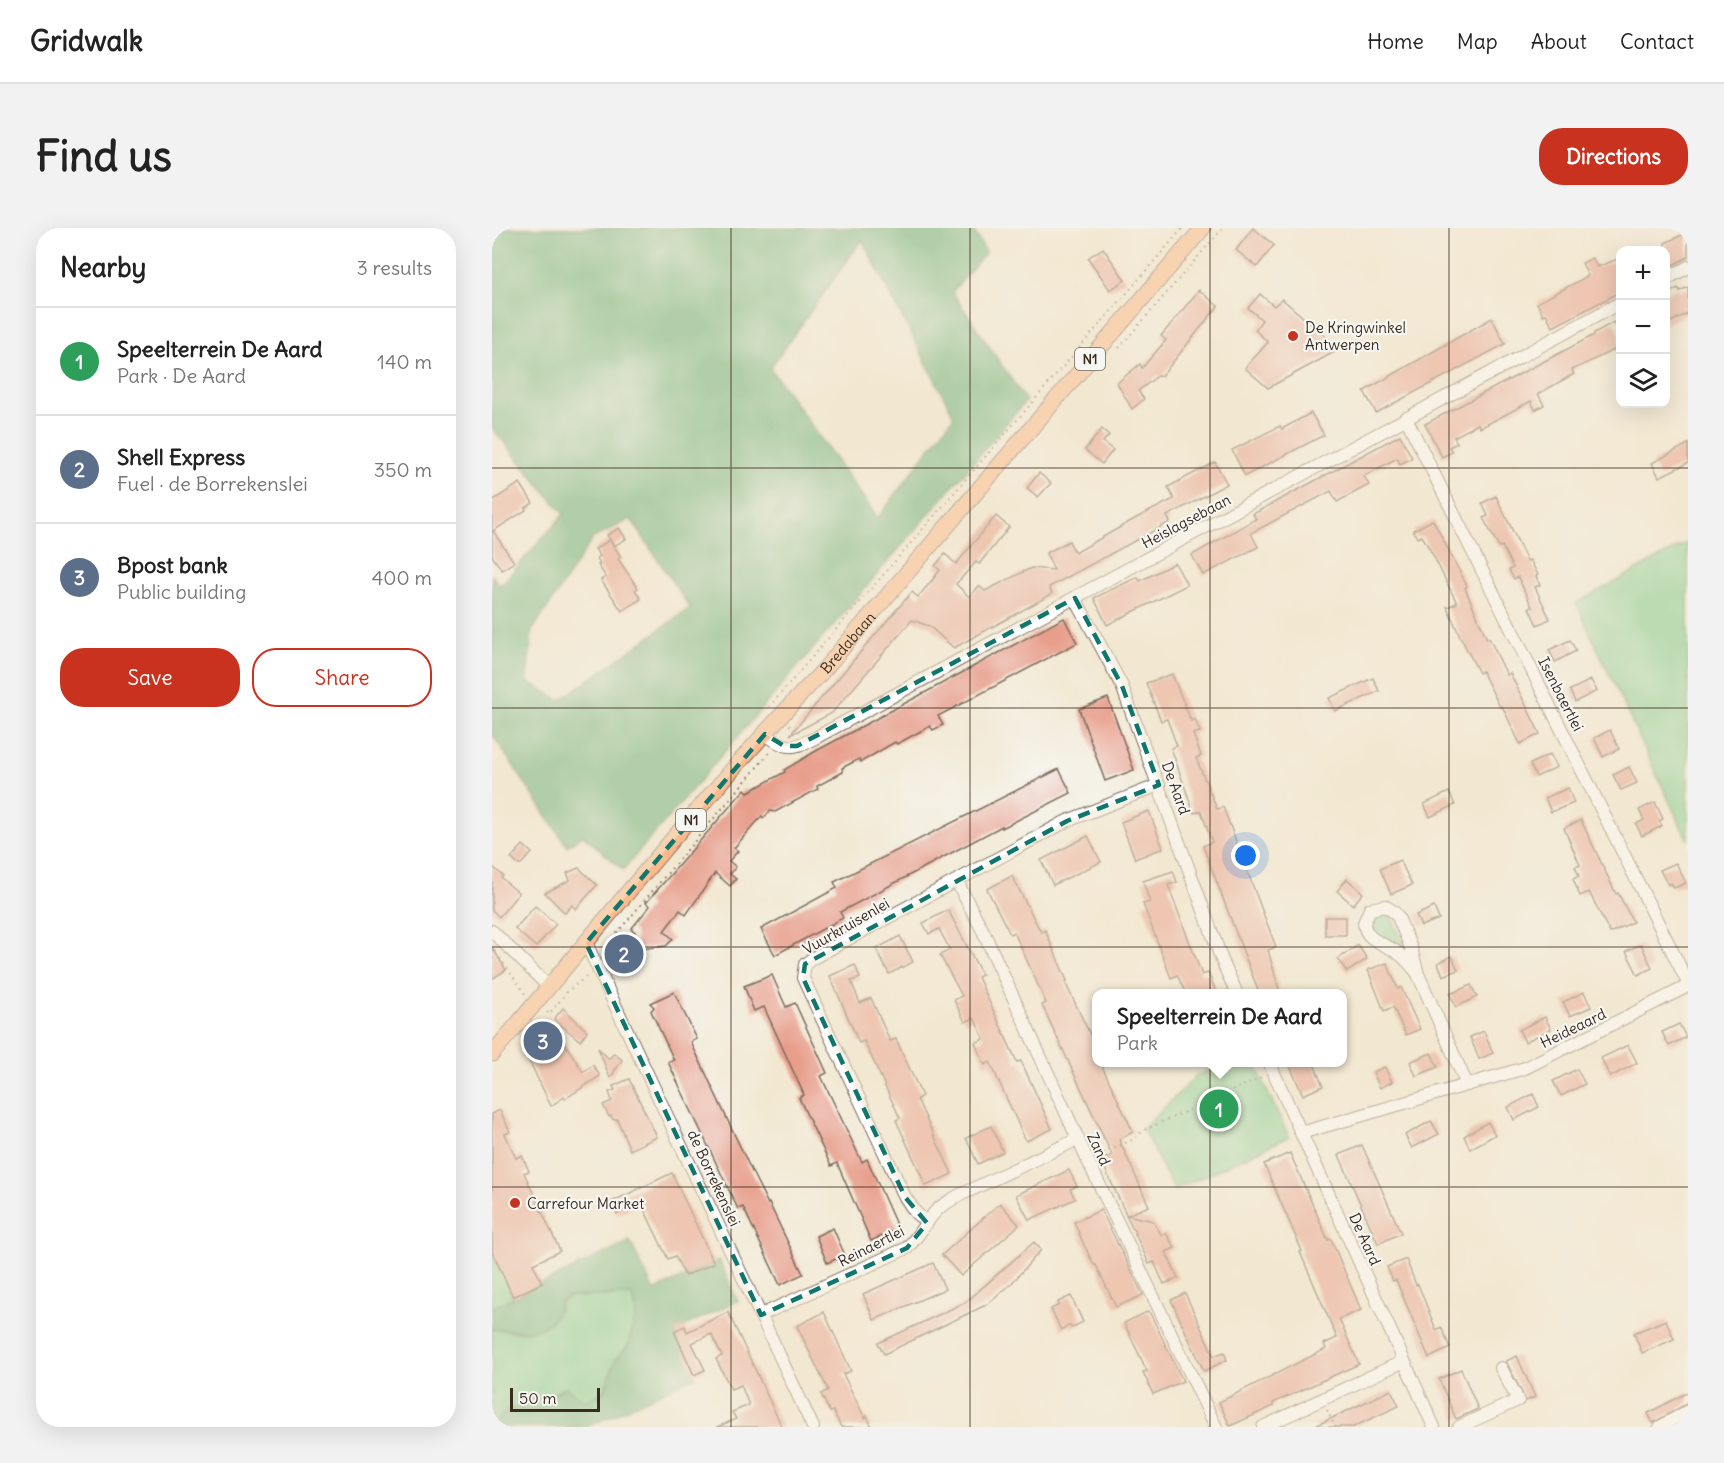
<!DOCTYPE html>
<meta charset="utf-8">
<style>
:root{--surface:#fff;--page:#f2f2f2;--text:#222;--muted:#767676;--line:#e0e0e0;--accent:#c8321e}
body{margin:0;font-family:Delius,sans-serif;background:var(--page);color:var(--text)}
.controls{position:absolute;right:18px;top:18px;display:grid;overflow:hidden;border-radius:12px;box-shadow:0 6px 24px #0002}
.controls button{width:54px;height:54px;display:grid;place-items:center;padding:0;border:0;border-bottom:2px solid var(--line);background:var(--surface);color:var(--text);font:30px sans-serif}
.scale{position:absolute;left:18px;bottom:15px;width:90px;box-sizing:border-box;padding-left:6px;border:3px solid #3b2a1e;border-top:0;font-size:16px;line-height:21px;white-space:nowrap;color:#3b2a1e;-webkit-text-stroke:4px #f6f6f2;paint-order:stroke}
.you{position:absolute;left:754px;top:628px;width:21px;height:21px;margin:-15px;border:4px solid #fff;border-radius:50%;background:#1a73e8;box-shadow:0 0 0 9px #1a73e833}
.badge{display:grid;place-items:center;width:39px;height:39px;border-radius:50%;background:var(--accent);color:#fff;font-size:20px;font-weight:700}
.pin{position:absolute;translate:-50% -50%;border:3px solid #fff;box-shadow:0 2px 6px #0006}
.popup{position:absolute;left:600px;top:761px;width:255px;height:78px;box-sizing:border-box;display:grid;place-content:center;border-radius:12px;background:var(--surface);filter:drop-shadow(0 2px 4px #0005);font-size:20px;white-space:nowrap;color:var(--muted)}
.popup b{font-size:22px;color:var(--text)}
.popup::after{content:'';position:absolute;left:50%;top:100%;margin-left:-12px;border:12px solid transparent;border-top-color:var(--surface)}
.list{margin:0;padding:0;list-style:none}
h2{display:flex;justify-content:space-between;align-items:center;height:78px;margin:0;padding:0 24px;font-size:26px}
h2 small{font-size:20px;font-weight:400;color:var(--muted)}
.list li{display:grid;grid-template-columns:39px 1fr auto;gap:18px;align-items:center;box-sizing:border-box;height:108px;padding:0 24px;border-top:2px solid var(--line)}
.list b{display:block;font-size:22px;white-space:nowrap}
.list p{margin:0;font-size:20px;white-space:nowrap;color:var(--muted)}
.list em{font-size:20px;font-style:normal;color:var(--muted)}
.actions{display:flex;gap:12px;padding:18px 24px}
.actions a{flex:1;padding:14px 0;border:2px solid var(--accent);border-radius:24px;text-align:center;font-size:21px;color:var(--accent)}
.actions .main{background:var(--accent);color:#fff}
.icon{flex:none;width:33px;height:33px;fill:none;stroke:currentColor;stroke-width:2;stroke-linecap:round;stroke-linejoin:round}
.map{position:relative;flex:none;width:1196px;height:1199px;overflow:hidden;border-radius:24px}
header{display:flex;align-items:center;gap:36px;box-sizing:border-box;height:84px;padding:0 30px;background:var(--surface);border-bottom:2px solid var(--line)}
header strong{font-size:28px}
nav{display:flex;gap:33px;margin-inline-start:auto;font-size:21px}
.intro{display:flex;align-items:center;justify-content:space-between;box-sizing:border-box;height:144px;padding:0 36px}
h1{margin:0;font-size:42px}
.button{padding:15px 27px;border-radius:24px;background:var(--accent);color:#fff;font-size:21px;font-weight:700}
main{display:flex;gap:36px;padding:0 36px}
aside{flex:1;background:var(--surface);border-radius:24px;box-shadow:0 6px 24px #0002}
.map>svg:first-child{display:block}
.green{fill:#7ccc8d;stroke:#5c7b56;stroke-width:1.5}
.forest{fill:#65b078;stroke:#506d4b;stroke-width:1.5;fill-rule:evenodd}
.building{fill:#e89e8b}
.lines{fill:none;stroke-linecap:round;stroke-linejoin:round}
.minor-casing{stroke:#7b6c5d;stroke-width:14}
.major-casing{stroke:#7b6c5d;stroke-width:17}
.path{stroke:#7b6c5d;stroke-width:2;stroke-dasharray:1.5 4.5;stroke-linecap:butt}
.minor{stroke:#fff;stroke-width:12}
.major{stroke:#fcba8d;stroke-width:15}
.marked{fill:none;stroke:#0f766e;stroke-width:4.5;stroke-dasharray:12 8;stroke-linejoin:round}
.grid{fill:none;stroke:#3b2a1e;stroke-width:1.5;stroke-opacity:0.55}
.poi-dot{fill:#c8321e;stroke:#f6f6f2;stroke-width:2}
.labels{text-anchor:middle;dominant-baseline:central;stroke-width:4.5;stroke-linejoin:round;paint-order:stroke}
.shield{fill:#f6f6f2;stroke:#73675e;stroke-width:1.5}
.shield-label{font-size:14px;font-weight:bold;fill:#3b2a1e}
.poi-label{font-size:15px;fill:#3b2a1e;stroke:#f6f6f2;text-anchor:start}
.street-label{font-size:15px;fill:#3b2a1e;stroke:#f6f6f2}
</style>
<header>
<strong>Gridwalk</strong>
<nav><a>Home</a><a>Map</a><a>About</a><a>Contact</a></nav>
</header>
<div class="intro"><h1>Find us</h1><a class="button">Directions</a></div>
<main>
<aside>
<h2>Nearby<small>3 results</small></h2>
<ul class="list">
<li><span class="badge" style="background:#2e9e5b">1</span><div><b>Speelterrein De Aard</b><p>Park · De Aard</p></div><em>140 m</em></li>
<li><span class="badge" style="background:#5c6f8a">2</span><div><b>Shell Express</b><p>Fuel · de Borrekenslei</p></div><em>350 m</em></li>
<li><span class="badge" style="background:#5c6f8a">3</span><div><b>Bpost bank</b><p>Public building</p></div><em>400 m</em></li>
</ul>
<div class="actions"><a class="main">Save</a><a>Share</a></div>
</aside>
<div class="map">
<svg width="1196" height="1199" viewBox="0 0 1196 1199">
<rect width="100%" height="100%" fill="#f6f6f2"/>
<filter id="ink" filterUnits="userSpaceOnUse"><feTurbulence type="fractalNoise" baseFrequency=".0167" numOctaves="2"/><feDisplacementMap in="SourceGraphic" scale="12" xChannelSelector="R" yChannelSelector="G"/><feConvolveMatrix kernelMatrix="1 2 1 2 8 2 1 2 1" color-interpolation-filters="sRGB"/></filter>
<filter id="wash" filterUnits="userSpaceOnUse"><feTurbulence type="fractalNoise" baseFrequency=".008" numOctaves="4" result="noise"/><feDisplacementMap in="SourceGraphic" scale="24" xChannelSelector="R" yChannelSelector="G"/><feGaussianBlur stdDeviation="1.35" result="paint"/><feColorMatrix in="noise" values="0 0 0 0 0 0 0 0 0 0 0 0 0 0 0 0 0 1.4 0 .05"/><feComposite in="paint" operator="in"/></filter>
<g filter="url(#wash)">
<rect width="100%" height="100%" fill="#f2e8d2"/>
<g class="green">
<polygon points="1196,314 1196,613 1084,375"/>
<path d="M893,686L899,687L917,726C905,720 878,711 882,694C883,688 888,687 893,686Z"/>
<polygon points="732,835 762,835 797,909 682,962 651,901 704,848"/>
<polygon points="0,1023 21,1069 0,1080"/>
<polygon points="139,1067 143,1074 144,1088 136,1118 124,1131 112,1164 93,1174 60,1166 52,1179 36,1183 27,1180 9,1188 2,1199 0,1199 0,1101 31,1104 67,1082 68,1074 76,1069"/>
</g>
<g class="forest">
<path d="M0,0H480L494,24L460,64L534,173L131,642L91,607L75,618L0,506V347L8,358L72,286L0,200ZM370,12L462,188L386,290L278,140ZM139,291L198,380L68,472L35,453L40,403L101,310Z"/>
<path d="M138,1013L162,1063L227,1032L246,1073L182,1103L203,1149L95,1199H2L9,1188L18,1180L36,1183L52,1179L60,1166L74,1159L93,1173L112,1164L124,1131L136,1118L144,1088L143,1074L139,1067L76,1069L68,1074C62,1109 28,1104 0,1101V1080Z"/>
</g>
<g id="blocks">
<g class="building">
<polygon points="761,0 782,17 765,39 744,22"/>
<polygon points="1196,4 1196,29 1173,41 1173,15"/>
<polygon points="611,20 633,52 618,62 596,30"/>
<polygon points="1100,30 1105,39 1128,30 1128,64 1061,99 1054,86 1051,87 1045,75 1096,48 1090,35"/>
<polygon points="1196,59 1196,85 1173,97 1173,67 1186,60 1188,63"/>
<polygon points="707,62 726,78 669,149 667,147 646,163 652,171 640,181 625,155 648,136 650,140 674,112 669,108"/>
<polygon points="768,66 782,78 790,71 848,121 776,160 753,140 776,114 763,102 770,92 756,80"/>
<polygon points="1000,90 1013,116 884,185 872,163"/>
<polygon points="1122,94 1128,106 1128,119 1080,142 1082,146 1046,166 1052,177 1043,182 1039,173 988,200 986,196 962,209 965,215 957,219 960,224 950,229 933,196 1102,107 1102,105"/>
<polygon points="819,185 832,207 753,248 740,222 788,198 790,201"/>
<polygon points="610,201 617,207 611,214 621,222 610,236 593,222"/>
<polygon points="908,207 920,230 908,236 905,230 872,248 877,257 845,274 839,263 759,305 766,319 711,347 700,327 764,291 761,286"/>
<polygon points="1196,216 1196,235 1167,249 1160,235"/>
<polygon points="723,234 735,256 675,288 678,294 557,359 560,366 462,420 437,398 420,392 340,485 298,507 406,380 420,364 426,369 441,351 448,342 443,338 453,326 464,336 504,288 517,299 487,336 484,334 464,356 477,369 487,358 493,363 539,340 562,342 554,325 577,313 583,325 646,289 682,271 676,259"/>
<polygon points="547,245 559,255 546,269 535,260"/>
<polygon points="28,255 41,275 33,280 34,282 1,303 22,334 10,342 0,328 0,273"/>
<polygon points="1004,268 1035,333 1038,332 1046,347 1044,348 1048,357 1043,359 1058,391 1045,397 1037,380 1040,379 1026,349 1022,351 1017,342 1021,340 1010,318 1007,319 991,290 996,288 990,275"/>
<polygon points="941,292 975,358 973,360 995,411 997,410 1015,447 1018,445 1048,506 1028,516 1010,478 1008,479 990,443 987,445 968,408 955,379 965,375 941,327 930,308 925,310 921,302"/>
<polygon points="127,300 134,311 122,318 115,307"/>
<polygon points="118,312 129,329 126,331 146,360 143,362 149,371 130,383 109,352 114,349 106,337 108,336 105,330 108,328 103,321"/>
<polygon points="683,335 695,357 615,397 602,370 646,349 648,353"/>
<polygon points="572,390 585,415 446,488 451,497 441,502 438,498 405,516 403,514 369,534 367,531 350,540 351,544 325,558 326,561 283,584 278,583 272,590 270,588 242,620 246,623 237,633 244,639 238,646 244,651 238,658 223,645 194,687 188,682 172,703 181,711 174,718 145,721 143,704 139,701 158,678 154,675 253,561 256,564 293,544 292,542 324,523"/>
<polygon points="1078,412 1084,423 1063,434 1057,422"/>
<polygon points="680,446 699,493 703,491 708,504 701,506 709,528 704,530 725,581 731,579 784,719 776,722 788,765 767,765 711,618 720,614 709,583 702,585 699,577 679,520 685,518 675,491 669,493 654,455"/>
<polygon points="881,450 887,463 843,483 837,470"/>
<polygon points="1099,452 1105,463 1083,474 1078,462"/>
<polygon points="616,470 642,542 613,553 587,481"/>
<polygon points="1118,502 1127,521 1111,529 1102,510"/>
<polygon points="1058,526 1065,539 1044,549 1038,536"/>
<polygon points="1137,539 1145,555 1129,562 1121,547"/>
<polygon points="567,541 579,565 510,600 510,598 348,684 351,690 283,727 269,701 345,660 342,654"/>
<polygon points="1076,560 1082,575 1059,584 1053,570"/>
<polygon points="957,564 963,577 938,589 932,576"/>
<polygon points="1163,574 1171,591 1167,593 1170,598 1150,608 1144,596 1152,592 1147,582"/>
<polygon points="657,583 671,620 643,631 629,594"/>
<polygon points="1089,592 1124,666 1126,665 1141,694 1118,705 1097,664 1088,668 1081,651 1087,648 1083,639 1088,637 1072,600"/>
<polygon points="596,608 609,634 561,657 549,632"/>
<polygon points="31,617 40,625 29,636 25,636 19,630"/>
<polygon points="908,632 920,657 899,666 888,641"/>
<polygon points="1184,635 1194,655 1182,660 1179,655 1176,657 1168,642"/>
<polygon points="0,638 11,648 9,650 27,665 7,689 0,682"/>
<polygon points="87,640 105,657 84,681 80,677 73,685 53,665 78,652 75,645"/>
<polygon points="681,643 685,654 676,657 710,747 716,745 725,765 694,765 685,747 679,750 651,676 658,674 651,653"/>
<polygon points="520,648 549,704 553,702 575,753 573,754 604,819 604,834 608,834 641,904 627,911 657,978 635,987 661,993 670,1008 674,1005 683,1020 674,1024 686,1050 672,1056 662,1034 657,1036 653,1027 609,932 620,927 550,777 554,775 532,726 522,704 518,706 495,661"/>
<polygon points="855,651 871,665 861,677 845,663"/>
<polygon points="43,678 64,696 44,719 23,701"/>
<polygon points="942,679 947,691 929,698 924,687"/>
<polygon points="456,682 490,747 486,749 525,834 529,833 560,901 534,913 498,834 493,837 483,815 492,811 482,790 473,794 462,772 470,768 448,727 458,722 447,701 437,706 431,695"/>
<rect x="833" y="689" width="21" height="18"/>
<polygon points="408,708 421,734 397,746 384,721"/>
<polygon points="1149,716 1160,740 1146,747 1134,723"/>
<polygon points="866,717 875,731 855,744 846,731"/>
<polygon points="0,719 14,742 0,751"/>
<polygon points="960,728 966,742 951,748 946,735"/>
<polygon points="895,735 906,761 909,759 928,801 914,807 901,779 892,783 876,742"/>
<polygon points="363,737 368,750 359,753 368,775 379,770 398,813 404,811 430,868 425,871 460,946 434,958 404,892 408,890 398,869 372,813 367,815 338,748"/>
<polygon points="280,747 294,779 303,775 335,845 329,848 370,934 375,931 406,1001 379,1013 345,935 339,938 307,870 312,867 272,779 262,783 252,758"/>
<polygon points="979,757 985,769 964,779 958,766"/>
<polygon points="182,764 205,811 199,814 261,946 276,976 277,975 311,1046 288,1057 251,979 246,981 176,834 182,832 159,783 162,779 158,775"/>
<polygon points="1092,764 1099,779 1078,788 1071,774"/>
<polygon points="71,780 95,803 88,813 62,791"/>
<polygon points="1053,789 1059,801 1033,814 1027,802"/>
<polygon points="59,794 91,844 101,837 108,848 73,871 72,869 59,878 33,824"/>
<polygon points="1187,796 1194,809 1177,818 1170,804"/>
<polygon points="992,803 1001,825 987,831 978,809"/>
<polygon points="1136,817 1145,835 1118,849 1109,830"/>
<polygon points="106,820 117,831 122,825 130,832 118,850"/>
<polygon points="939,825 946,839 924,848 918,834"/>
<polygon points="796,834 821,834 831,858 811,867"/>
<polygon points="893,839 900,854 888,860 881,844"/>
<polygon points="1085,841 1093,856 1069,868 1061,853"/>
<polygon points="137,851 165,909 138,922 125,891 121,892 119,888 117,889 111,877 120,873 117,864 123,862 121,858"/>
<polygon points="1041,866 1047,879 1022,892 1016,879"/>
<polygon points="8,882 18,904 13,906 24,930 30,928 37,943 32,945 68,1023 41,1036 50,1055 21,1069 0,1023 0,886"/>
<polygon points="939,893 947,906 920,920 913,907"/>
<polygon points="996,894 1003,907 978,921 972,908"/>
<polygon points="499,898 511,924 486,936 474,910"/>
<polygon points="870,917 909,1005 886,1016 847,927"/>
<polygon points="798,925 836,1012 839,1011 869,1082 847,1091 867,1136 781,1175 782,1178 738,1198 727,1174 834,1121 832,1116 845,1110 808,1024 810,1023 772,936"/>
<polygon points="577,942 585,958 578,961 583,971 537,992 524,967"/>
<polygon points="180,945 222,1035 193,1048 183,1028 176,1031 149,975 125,986 119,974"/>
<polygon points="508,975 527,997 469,1048 450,1027"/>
<polygon points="609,982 651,1067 624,1079 604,1037 602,1037 593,1019 582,994"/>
<polygon points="341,1000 353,1027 335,1035 324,1008"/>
<polygon points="542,1014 549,1022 519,1056 496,1076 392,1126 386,1115 474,1074"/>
<polygon points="914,1031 924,1057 926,1056 944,1102 949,1099 958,1120 937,1130 904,1052 901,1053 895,1039"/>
<polygon points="441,1035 453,1061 382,1092 371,1066"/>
<polygon points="693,1065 722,1128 732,1124 735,1132 712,1143 679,1072"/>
<polygon points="579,1068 591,1094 579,1100 577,1097 569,1102 559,1081 567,1077 566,1074"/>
<polygon points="657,1083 691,1153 661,1166 651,1144 655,1143 632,1095"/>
<polygon points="236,1084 283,1184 290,1199 225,1199 244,1191 240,1184 257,1177 249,1157 239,1161 224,1131 230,1128 219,1106 200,1115 213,1142 202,1147 182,1103 193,1098 195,1104"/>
<polygon points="332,1084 359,1143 351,1146 373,1190 375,1188 380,1199 349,1199 341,1183 338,1184 329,1166 336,1162 305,1098"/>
<polygon points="1174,1092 1182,1111 1150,1125 1142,1105"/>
<polygon points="1025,1128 1043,1169 1034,1173 1014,1133"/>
<polygon points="969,1141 986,1181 964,1191 947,1151"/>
<polygon points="899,1162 907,1178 861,1199 821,1199"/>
<polygon points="1196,1164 1196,1175 1161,1195 1156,1185"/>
</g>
</g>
</g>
<g filter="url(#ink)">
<use href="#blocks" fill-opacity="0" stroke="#7b6c5d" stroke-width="1.5"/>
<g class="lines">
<g class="minor-casing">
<g id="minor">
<polyline points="1174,51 1196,39"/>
<polyline points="914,190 1196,755"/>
<polyline points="583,370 630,458 731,735 745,766"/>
<path d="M273,506C295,521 298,522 323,510L1128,75"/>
<polyline points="465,654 491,703 596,933 724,1199"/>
<polyline points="0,703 57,759"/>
<polyline points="94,715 321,1199"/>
<path d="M926,746C920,738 914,731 906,725C893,715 873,713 872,695L878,681L893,678L902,684L906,689L919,720L926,746L975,857"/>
<polyline points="777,834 942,1199"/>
<polyline points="809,905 1033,840 1196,758"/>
<polyline points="435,995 423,984 413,969 311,750 313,736 321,730 575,593 667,557"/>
<path d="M269,1087L415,1020C428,1007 434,992 447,980C452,976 458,973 464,969L586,911"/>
<polyline points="771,1199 912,1133"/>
<polyline points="967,1199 1026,1172 1009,1140"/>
<polyline points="1168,1199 1196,1183"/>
</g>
</g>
<g class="major-casing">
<g id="major">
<path id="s1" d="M0,826C109,699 213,566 329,445L711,0"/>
</g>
</g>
<g class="path">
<polyline points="627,120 731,0"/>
<polyline points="277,479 691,0"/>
<polyline points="297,497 307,504"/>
<polyline points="113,725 114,718 278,524"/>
<polyline points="8,730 34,767"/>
<polyline points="55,784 57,786 76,763 97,746"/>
<polyline points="606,928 642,911 652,902 770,849"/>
<polyline points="835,1182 843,1199"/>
</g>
<use href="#minor" class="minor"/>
<use href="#major" class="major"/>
</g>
</g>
<path d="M0 0H1196V1199H0ZM583,370L630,458L667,557L575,593L313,736L311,750L413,969L435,995L415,1020L269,1087L94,715L273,506L292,518H305Z" fill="#f2e8d2" fill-opacity=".55" fill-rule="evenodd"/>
<path class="marked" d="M583,370L630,458L667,557L575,593L313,736L311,750L413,969L435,995L415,1020L269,1087L94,715L273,506L292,518H305Z"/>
<path class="grid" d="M239,0V1199M478,0V1199M718,0V1199M957,0V1199M0,240H1196M0,480H1196M0,719H1196M0,959H1196"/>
<g class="poi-dot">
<circle cx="801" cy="108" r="6"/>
<circle cx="23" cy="975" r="6"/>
</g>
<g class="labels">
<g class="shield">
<rect x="583" y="120" width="30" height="22" rx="4.5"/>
<rect x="184" y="581" width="30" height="22" rx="4.5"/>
</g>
<g class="shield-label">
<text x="598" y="131">N1</text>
<text x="199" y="592">N1</text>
</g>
<g class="poi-label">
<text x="813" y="99">De Kringwinkel<tspan x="813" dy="17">Antwerpen</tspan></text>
<text x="35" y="975">Carrefour Market</text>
</g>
<g class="street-label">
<text transform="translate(694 293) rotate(-28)">Heislagsebaan</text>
<text stroke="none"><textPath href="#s1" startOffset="544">Bredabaan</textPath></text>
<text transform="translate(1069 466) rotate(63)">Isenbaertlei</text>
<text transform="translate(684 560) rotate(70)">De Aard</text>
<text transform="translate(354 698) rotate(-30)">Vuurkruisenlei</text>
<text transform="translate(1081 800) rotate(-26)">Heideaard</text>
<text transform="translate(607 921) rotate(65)">Zand</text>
<text transform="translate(222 950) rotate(65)">de Borrekenslei</text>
<text transform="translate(873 1011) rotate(66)">De Aard</text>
<text transform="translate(379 1018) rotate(-27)">Reinaertlei</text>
</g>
</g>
</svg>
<div class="controls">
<button>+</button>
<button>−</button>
<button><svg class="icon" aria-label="layers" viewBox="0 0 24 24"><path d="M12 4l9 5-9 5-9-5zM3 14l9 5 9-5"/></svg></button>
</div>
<div class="scale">50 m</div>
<div class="you"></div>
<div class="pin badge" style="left:727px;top:881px;background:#2e9e5b">1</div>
<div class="popup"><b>Speelterrein De Aard</b>Park</div>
<div class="pin badge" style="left:132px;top:726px;background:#5c6f8a">2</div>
<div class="pin badge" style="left:51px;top:813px;background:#5c6f8a">3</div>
</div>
</main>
